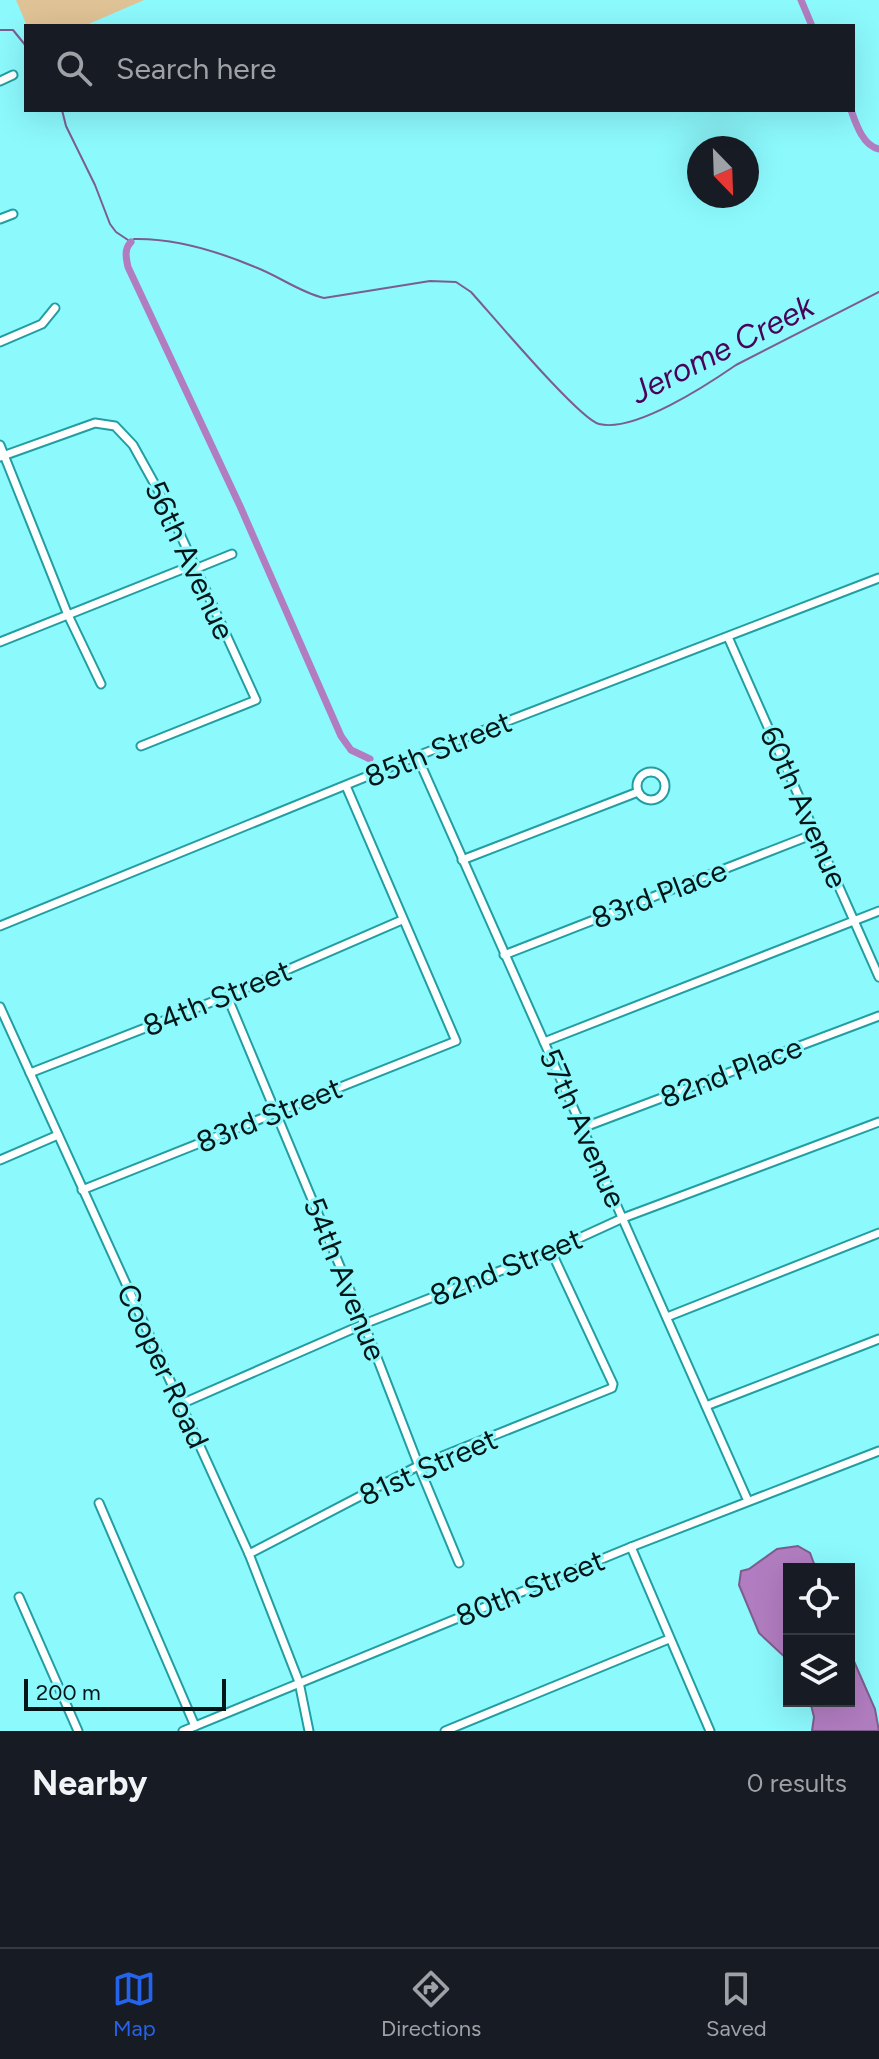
<!DOCTYPE html>
<style>
:root{--surface:#171b24;--page:#242831;--text:#f1f3f6;--muted:#9ea1a6;--line:#363941;--accent:#2563eb}
body{margin:0;font-family:Figtree,sans-serif;background:var(--page);color:var(--text)}
.controls{position:absolute;right:24px;bottom:24px;display:grid;overflow:hidden;border-radius:0px;box-shadow:0 8px 32px #0002}
.controls button{width:72px;height:72px;display:grid;place-items:center;padding:0;border:0;border-bottom:2px solid var(--line);background:var(--surface);color:var(--text);font:40px sans-serif}
.compass{position:absolute;left:687px;top:136px;width:72px;height:72px;border-radius:50%;background:var(--surface);box-shadow:0 8px 32px #0002;rotate:157deg}
.scale{position:absolute;left:24px;bottom:20px;width:202px;box-sizing:border-box;padding-left:8px;border:4px solid #001617;border-top:0;font-size:22px;line-height:28px;white-space:nowrap;color:#001617;-webkit-text-stroke:6px #8cf9fd;paint-order:stroke}
.list{margin:0;padding:0;list-style:none}
h2{display:flex;justify-content:space-between;align-items:center;height:104px;margin:0;padding:0 32px;font-size:34px}
h2 small{font-size:26px;font-weight:400;color:var(--muted)}
.icon{flex:none;width:44px;height:44px;fill:none;stroke:currentColor;stroke-width:2;stroke-linecap:round;stroke-linejoin:round}
.map{position:relative;flex:none;width:879px;height:1731px;overflow:hidden}
.search{position:absolute;background:var(--surface);box-shadow:0 8px 32px #0002;left:24px;right:24px;top:24px;height:88px;display:flex;align-items:center;gap:20px;box-sizing:border-box;padding:0 28px;border-radius:0px;color:var(--muted);font-size:30px}
.sheet{height:216px;background:var(--surface)}
nav{display:flex;justify-content:space-around;align-items:center;box-sizing:border-box;height:112px;border-top:2px solid var(--line);background:var(--surface);font-size:22px;color:var(--muted)}
nav a{display:grid;justify-items:center;gap:4px}
nav .on{color:var(--accent)}
.map>svg:first-child{display:block}
.green{fill:#dfc295}
.water{fill:#b17dc0;stroke:#7c5e8d;stroke-width:2}
.lines{fill:none;stroke-linecap:round;stroke-linejoin:round}
.stream{stroke:#7c5e8d;stroke-width:2}
.canal{stroke:#b17dc0;stroke-width:7}
.minor-casing{stroke:#229ea2;stroke-width:11}
.minor{stroke:#fff;stroke-width:7}
.labels{text-anchor:middle;dominant-baseline:central;stroke-width:6;stroke-linejoin:round;paint-order:stroke}
.street-label{font-size:30px;fill:#001617;stroke:#8cf9fd}
.water-label{font-size:32px;font-style:italic;fill:#4a035b;stroke:#8cf9fd}
</style>
<div class="map">
<svg width="879" height="1731" viewBox="0 0 879 1731">
<rect width="100%" height="100%" fill="#8cf9fd"/>
<polygon class="green" points="16,0 144,0 84,26 27,26"/>
<g class="water">
<polygon points="798,1546 810,1553 816,1569 789,1569 789,1661 759,1633 739,1585 741,1571 749,1569 777,1549"/>
<polygon points="849,1650 875,1709 879,1731 812,1731 814,1717 810,1701 849,1701"/>
</g>
<g class="lines">
<g class="stream">
<polyline points="0,30 13,30 26,46"/>
<path d="M62,110L66,126L95,185L110,224L116,232L131,242L134,239C175,238 217,251 255,267C279,276 299,292 324,298L430,281L456,282L471,292C491,314 579,419 599,424C634,433 707,385 736,365L879,292"/>
</g>
<g class="canal">
<polyline points="801,0 812,26"/>
<path d="M851,110C856,124 863,146 879,149"/>
<path d="M131,242C124,249 126,258 128,267L240,506L341,736L351,750L370,759"/>
</g>
<g class="minor-casing">
<g id="minor">
<polyline points="0,81 13,75"/>
<polyline points="0,219 13,214"/>
<polyline points="0,342 42,324 55,308"/>
<polyline points="0,445 68,615 101,684"/>
<polyline points="0,457 95,423 115,426 133,445 169,510 256,700 141,746"/>
<polyline points="195,569 232,554"/>
<polyline points="728,637 879,977"/>
<polyline points="0,642 193,565"/>
<polyline points="417,756 748,1501"/>
<circle cx="651" cy="786" r="14"/>
<polyline points="462,860 638,792"/>
<polyline points="0,926 417,756 879,578"/>
<polyline points="504,955 814,834"/>
<polyline points="227,996 364,1324 422,1474 459,1563"/>
<polyline points="0,1007 249,1554 299,1682 309,1731"/>
<polyline points="544,1042 879,911"/>
<polyline points="30,1073 227,996 402,920"/>
<polyline points="582,1128 879,1016"/>
<polyline points="0,1160 58,1135"/>
<polyline points="82,1190 456,1041 346,786"/>
<polyline points="667,1317 879,1233"/>
<polyline points="181,1404 364,1324 551,1251 623,1218 879,1122"/>
<polyline points="706,1406 879,1339"/>
<polyline points="99,1503 195,1726"/>
<polyline points="631,1547 710,1731"/>
<polyline points="249,1554 420,1465 612,1388 613,1384 551,1251"/>
<polyline points="19,1597 78,1731"/>
<polyline points="183,1731 631,1547 879,1451"/>
<polyline points="445,1731 669,1639"/>
</g>
</g>
<use href="#minor" class="minor"/>
</g>
<g class="labels">
<g class="street-label">
<text transform="translate(190 560) rotate(65)">56th Avenue</text>
<text transform="translate(438 749) rotate(-22)">85th Street</text>
<text transform="translate(804 807) rotate(66)">60th Avenue</text>
<text transform="translate(659 894) rotate(-21)">83rd Place</text>
<text transform="translate(217 998) rotate(-22)">84th Street</text>
<text transform="translate(731 1072) rotate(-21)">82nd Place</text>
<text transform="translate(269 1115) rotate(-22)">83rd Street</text>
<text transform="translate(583 1128) rotate(66)">57th Avenue</text>
<text transform="translate(506 1267) rotate(-22)">82nd Street</text>
<text transform="translate(345 1279) rotate(68)">54th Avenue</text>
<text transform="translate(163 1366) rotate(65)">Cooper Road</text>
<text transform="translate(428 1467) rotate(-24)">81st Street</text>
<text transform="translate(530 1588) rotate(-22)">80th Street</text>
</g>
<g class="water-label">
<text transform="translate(722 349) rotate(-27)">Jerome Creek</text>
</g>
</g>
</svg>
<div class="controls">
<button><svg class="icon" aria-label="locate" viewBox="0 0 24 24"><circle cx="12" cy="12" r="6"/><path d="M12 2v4M12 18v4M2 12h4M18 12h4"/></svg></button>
<button><svg class="icon" aria-label="layers" viewBox="0 0 24 24"><path d="M12 4l9 5-9 5-9-5zM3 14l9 5 9-5"/></svg></button>
</div>
<svg class="compass" viewBox="-18 -18 36 36"><path d="M0-13l5 13h-10z" fill="#e53935"/><path d="M0 13l5-13h-10z" fill="#9ea1a6"/></svg>
<div class="scale">200 m</div>
<div class="search"><svg class="icon" aria-label="search" viewBox="0 0 24 24"><circle cx="10" cy="10" r="6"/><path d="M15 15l6 6"/></svg>Search here</div>
</div>
<section class="sheet">
<h2>Nearby<small>0 results</small></h2>
<ul class="list">
</ul>
</section>
<nav>
<a class="on"><svg class="icon" aria-label="map" viewBox="0 0 24 24"><path d="M3 6l6-2 6 2 6-2v14l-6 2-6-2-6 2zM9 4v14M15 6v14"/></svg>Map</a>
<a><svg class="icon" aria-label="directions" viewBox="0 0 24 24"><path d="M12 3l9 9-9 9-9-9zM9 14v-3h6M13 9l2 2-2 2"/></svg>Directions</a>
<a><svg class="icon" aria-label="saved" viewBox="0 0 24 24"><path d="M7 4h10v16l-5-4-5 4z"/></svg>Saved</a>
</nav>
